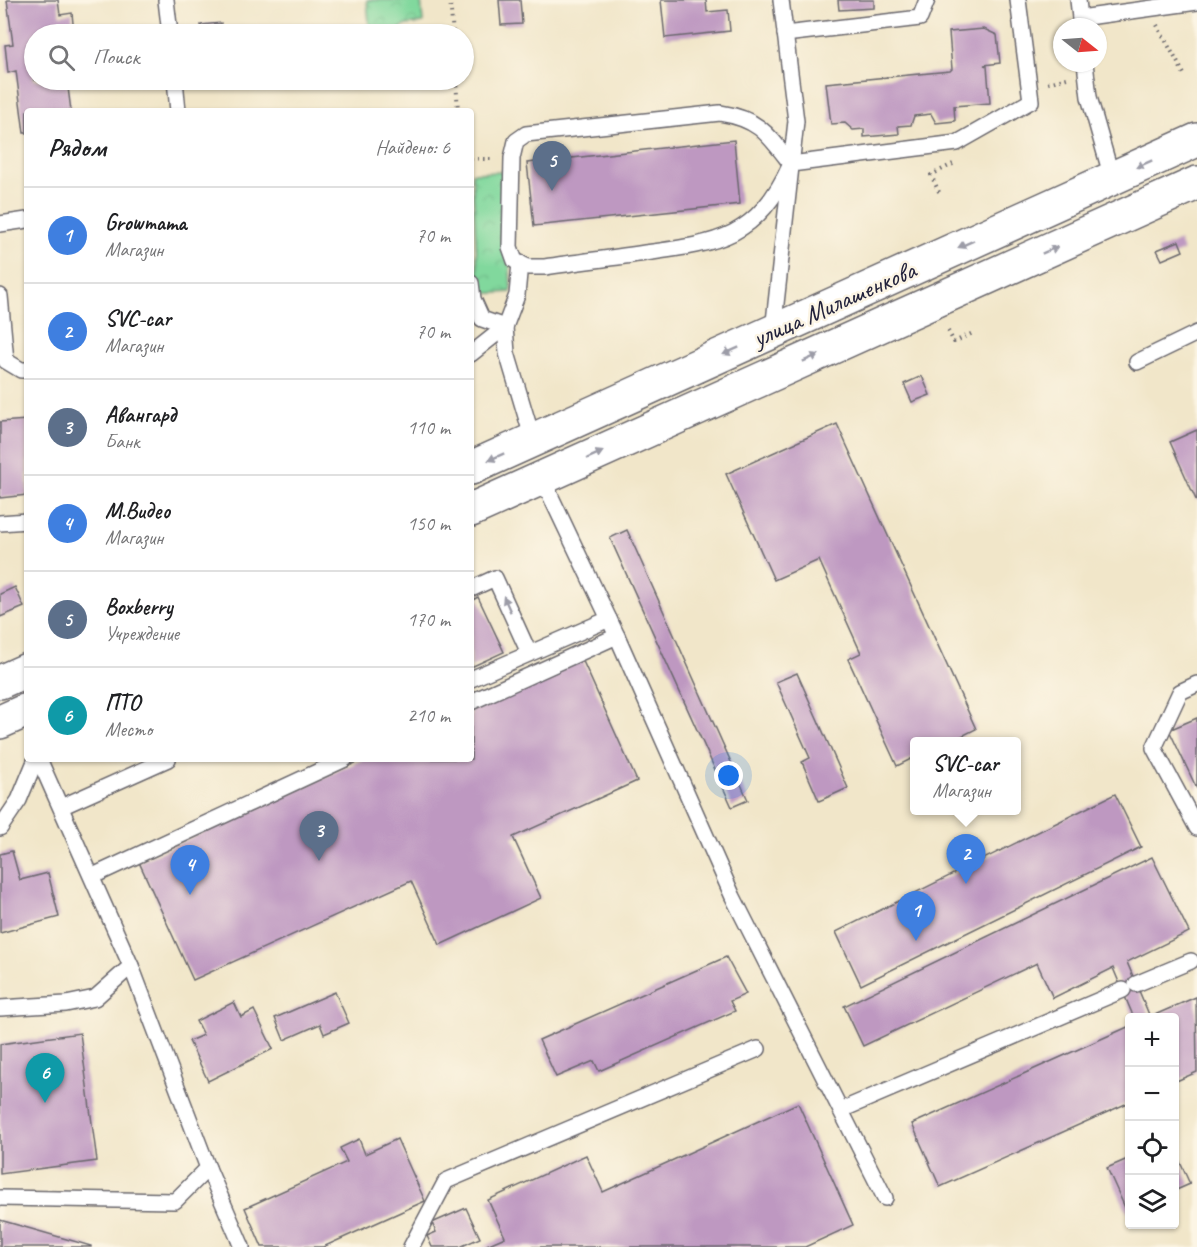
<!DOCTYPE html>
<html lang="ru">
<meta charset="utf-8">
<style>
:root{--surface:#fff;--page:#f2f2f2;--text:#202124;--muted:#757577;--line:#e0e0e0;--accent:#0b8043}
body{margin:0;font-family:Caveat,sans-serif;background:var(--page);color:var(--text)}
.controls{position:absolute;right:18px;bottom:18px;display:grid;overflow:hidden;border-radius:6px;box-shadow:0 2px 4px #0004}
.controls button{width:54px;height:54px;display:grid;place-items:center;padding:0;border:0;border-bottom:2px solid var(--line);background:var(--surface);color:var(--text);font:30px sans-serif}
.compass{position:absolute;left:1053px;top:18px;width:54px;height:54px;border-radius:50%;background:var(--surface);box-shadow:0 2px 4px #0004;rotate:107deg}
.you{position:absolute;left:729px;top:776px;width:21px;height:21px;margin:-15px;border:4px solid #fff;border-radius:50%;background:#1a73e8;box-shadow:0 0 0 9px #1a73e833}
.badge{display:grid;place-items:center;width:39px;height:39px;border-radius:50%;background:var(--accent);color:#fff;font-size:20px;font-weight:700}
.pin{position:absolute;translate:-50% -50px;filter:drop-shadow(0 2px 3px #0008)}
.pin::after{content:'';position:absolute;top:32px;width:21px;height:18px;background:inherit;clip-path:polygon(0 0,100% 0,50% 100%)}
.popup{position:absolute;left:910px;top:737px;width:111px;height:78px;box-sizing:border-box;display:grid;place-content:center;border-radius:6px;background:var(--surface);filter:drop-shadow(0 2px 4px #0005);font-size:20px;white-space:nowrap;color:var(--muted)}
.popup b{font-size:22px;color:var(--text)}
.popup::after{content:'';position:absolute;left:50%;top:100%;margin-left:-12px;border:12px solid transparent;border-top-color:var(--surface)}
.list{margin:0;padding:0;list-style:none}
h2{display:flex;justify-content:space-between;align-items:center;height:78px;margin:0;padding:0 24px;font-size:26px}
h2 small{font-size:20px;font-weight:400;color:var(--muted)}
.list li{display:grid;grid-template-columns:39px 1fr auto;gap:18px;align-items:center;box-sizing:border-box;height:96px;padding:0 24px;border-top:2px solid var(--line)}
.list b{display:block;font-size:22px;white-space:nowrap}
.list p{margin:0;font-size:20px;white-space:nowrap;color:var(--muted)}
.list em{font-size:20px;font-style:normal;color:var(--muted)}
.icon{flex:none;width:33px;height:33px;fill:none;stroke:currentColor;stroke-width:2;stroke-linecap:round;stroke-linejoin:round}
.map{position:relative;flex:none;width:1197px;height:1247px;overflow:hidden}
.search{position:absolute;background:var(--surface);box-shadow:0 2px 4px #0004;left:24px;top:24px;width:450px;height:66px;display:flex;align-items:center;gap:15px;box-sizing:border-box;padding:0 21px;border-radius:33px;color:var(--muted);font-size:22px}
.panel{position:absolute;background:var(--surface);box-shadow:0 2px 4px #0004;left:24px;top:108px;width:450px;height:654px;border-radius:6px}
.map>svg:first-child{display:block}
.park{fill:url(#park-crowns);stroke:#527d6c;stroke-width:1.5}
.building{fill:#be98c1}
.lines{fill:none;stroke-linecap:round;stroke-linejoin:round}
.service-casing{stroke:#6a676d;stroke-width:18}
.secondary-casing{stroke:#6a676d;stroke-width:36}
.path{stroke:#6a676d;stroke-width:4;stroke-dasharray:1.5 4.5;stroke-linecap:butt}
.service{stroke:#fff;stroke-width:15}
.secondary{stroke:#fff;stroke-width:33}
.oneway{fill:#9c9ca7}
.labels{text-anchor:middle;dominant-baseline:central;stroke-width:5;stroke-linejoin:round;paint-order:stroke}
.street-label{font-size:26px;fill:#22223b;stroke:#fcf5e5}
</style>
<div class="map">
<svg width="1197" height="1247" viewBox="0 0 1197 1247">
<defs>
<pattern id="park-crowns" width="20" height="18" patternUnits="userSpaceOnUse" patternTransform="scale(1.5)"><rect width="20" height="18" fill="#81d89d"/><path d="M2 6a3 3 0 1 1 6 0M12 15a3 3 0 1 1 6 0" fill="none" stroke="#6fb988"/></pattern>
</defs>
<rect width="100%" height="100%" fill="#fcf5e5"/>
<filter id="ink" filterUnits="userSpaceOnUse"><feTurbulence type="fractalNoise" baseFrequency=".0167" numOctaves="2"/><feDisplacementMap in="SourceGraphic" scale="12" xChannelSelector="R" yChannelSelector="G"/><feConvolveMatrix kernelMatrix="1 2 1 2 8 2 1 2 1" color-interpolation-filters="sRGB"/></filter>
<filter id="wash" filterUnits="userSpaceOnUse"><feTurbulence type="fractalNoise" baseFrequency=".008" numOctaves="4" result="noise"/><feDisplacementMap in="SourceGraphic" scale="24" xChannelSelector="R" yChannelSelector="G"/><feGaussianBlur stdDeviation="1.35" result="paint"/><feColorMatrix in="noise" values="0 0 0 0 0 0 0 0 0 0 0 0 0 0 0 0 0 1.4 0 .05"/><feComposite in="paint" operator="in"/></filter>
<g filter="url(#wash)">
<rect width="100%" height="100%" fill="#f1e6c9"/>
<g class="park">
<polygon points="367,0 421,0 423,23 406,25 392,34 370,34"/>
<polygon points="506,172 511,292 479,294 472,173"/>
</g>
<g id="blocks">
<g class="building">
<polygon points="7,0 58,0 60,15 72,13 74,34 34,34 34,80 67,80 71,111 27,111 27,133 24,133 16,71 8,73 5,45 13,44"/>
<polygon points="499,0 520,0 522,24 501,25"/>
<polygon points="661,0 706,0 707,12 728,10 730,31 665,38"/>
<polygon points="838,0 874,0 874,8 839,10"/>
<polygon points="221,23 222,34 202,34 201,25"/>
<polygon points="984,29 997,35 1000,63 984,65 987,66 990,103 954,106 955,121 936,123 931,114 914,116 911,125 898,126 899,134 864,137 864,129 853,130 845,123 831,124 826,83 950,71 952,69 949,32"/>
<polygon points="734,140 740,204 534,226 527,163"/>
<polygon points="1179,241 1183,251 1162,260 1157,250"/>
<polygon points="922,376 930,395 912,402 904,384"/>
<polygon points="27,420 27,495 0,498 0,422"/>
<polygon points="837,424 976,729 950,742 915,742 915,757 897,766 848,659 861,653 819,560 774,580 726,474"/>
<polygon points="1197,430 1197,502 1170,442"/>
<polygon points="627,530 748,800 732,807 610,538"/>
<polygon points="15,587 24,607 0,617 0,594"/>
<polygon points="478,597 504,652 471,667 471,601"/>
<polygon points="582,659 637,781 513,837 541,898 440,945 411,881 193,980 139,862 364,759 471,759 471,710"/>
<polygon points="797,673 848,788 819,801 802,762 810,758 776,682"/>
<polygon points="1197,718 1197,789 1169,730"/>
<polygon points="1115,794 1141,847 861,985 836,932"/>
<polygon points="12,851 20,880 48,873 59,917 0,933 0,854"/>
<polygon points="1152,857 1189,932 1127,962 1150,1017 1196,997 1197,1072 1174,1082 1174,1018 1134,1018 1113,968 1053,998 1037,963 863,1046 844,1006"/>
<polygon points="726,957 746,994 730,1001 735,1011 599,1071 594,1061 556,1077 539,1040"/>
<polygon points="335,992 349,1023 324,1034 320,1024 284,1040 275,1018"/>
<polygon points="234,1002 241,1017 254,1010 273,1049 208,1081 189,1041 203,1035 196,1021"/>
<polygon points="1130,1026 1130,1102 940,1187 912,1124"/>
<polygon points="80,1033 97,1161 0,1174 0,1044"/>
<polygon points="798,1103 853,1225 805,1247 482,1247 505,1237 488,1200 586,1155 603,1192"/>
<polygon points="359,1139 365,1154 397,1139 425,1201 323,1247 262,1247 245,1208 347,1162 340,1148"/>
<polygon points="1174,1149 1190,1184 1174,1191"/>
<polygon points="1130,1158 1130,1210 1127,1212 1107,1168"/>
<polygon points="466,1208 480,1238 460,1247 432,1247 427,1236 436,1232 432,1223"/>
<polygon points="0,1220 91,1246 91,1247 0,1247"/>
</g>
</g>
</g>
<g filter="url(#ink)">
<use href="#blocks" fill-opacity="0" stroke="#6a676d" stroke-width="1.5"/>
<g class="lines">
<g class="service-casing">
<g id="service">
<polyline points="166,0 170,34"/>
<polyline points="1078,0 1081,27"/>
<polyline points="1080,18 1197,2"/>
<polyline points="785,34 920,18 927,0"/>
<polyline points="1085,63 1089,97 1112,178"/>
<polyline points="175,80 178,111"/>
<path d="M720,113C759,119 768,134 791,164C757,238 720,243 645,253C612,258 578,262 545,267H528L515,261L510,247L512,158L516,141L526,134Z"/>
<polyline points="791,164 957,143 1031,101 1018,0"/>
<polyline points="0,224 27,220"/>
<polyline points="520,263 517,295 505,327 507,353 533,440"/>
<polyline points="471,283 473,299 482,319 505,327"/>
<polyline points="0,296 6,361 21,370 27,370"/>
<polyline points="773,331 796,121 781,0"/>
<polyline points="471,354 505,327"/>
<polyline points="1137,362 1197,333"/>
<polyline points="542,478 617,636 733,897 885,1198"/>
<polyline points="0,523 27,521"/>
<polyline points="471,589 495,578 529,653"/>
<polyline points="471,679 609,619"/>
<polyline points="1197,684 1180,692 1154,748 1197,828"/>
<polyline points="471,702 617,636"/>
<polyline points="61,807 168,759"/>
<polyline points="0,828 19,800 36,759"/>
<polyline points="93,876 345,759"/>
<polyline points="1136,984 1191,961"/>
<polyline points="0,1008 66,1004 95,998 131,966"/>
<polyline points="841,1110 1123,990"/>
<polyline points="208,1168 242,1247"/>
<polyline points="0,1198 175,1201 208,1168 131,966 39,759"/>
<polyline points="411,1247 446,1181 758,1049"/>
</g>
</g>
<g class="secondary-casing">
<g id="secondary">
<polyline points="471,468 1197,140"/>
<polyline points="471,510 1197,183"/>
<polyline points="0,682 27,670"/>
<polyline points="0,722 27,710"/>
</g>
</g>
<g class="path">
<polyline points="450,0 453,34"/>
<polyline points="1157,25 1185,76"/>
<polyline points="456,80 458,111"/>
<polyline points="1048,83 1067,78"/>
<polyline points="471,159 494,159"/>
<polyline points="939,192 931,175 953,164"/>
<polyline points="948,331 954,342 975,332"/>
</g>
<use href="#service" class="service"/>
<use href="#secondary" class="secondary"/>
</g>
<defs><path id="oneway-solid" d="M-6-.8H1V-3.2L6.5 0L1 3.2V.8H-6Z" transform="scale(1.5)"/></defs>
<g class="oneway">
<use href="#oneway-solid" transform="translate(1144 164) rotate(156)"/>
<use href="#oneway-solid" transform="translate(966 244) rotate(156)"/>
<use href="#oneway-solid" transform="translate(1050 250) rotate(-24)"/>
<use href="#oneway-solid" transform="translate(731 351) rotate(156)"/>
<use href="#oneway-solid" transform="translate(811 358) rotate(-24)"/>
<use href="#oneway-solid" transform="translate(595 455) rotate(-24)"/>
<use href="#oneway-solid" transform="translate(496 457) rotate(156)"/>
<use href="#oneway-solid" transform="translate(507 604) rotate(-114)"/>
</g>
</g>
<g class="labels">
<g class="street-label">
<text transform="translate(834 304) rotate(-24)">улица Милашенкова</text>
</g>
</g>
</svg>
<div class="controls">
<button>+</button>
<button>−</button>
<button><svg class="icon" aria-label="locate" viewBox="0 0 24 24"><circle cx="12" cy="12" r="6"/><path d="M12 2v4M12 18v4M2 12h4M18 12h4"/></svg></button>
<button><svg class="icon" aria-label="layers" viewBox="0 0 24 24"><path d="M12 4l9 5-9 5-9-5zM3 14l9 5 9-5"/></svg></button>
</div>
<svg class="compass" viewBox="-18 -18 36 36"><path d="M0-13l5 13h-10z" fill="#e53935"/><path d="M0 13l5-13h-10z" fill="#757577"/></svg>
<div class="you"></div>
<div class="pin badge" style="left:916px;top:941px;background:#3f7fe0">1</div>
<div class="pin badge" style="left:966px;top:884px;background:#3f7fe0">2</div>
<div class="popup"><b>SVC-car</b>Магазин</div>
<div class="pin badge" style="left:319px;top:861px;background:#5c6f8a">3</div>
<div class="pin badge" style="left:190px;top:895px;background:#3f7fe0">4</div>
<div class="pin badge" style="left:552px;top:191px;background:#5c6f8a">5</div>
<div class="pin badge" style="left:45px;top:1103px;background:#0f9aa8">6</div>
<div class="search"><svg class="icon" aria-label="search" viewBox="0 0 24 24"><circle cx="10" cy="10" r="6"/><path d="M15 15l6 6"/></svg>Поиск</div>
<section class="panel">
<h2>Рядом<small>Найдено: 6</small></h2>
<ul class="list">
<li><span class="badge" style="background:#3f7fe0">1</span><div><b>Growmama</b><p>Магазин</p></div><em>70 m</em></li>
<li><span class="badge" style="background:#3f7fe0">2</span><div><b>SVC-car</b><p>Магазин</p></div><em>70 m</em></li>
<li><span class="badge" style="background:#5c6f8a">3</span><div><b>Авангард</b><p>Банк</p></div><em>110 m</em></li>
<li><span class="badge" style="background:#3f7fe0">4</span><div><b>М.Видео</b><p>Магазин</p></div><em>150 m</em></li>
<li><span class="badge" style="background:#5c6f8a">5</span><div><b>Boxberry</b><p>Учреждение</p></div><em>170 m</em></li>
<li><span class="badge" style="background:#0f9aa8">6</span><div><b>ПТО</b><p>Место</p></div><em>210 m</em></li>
</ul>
</section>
</div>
